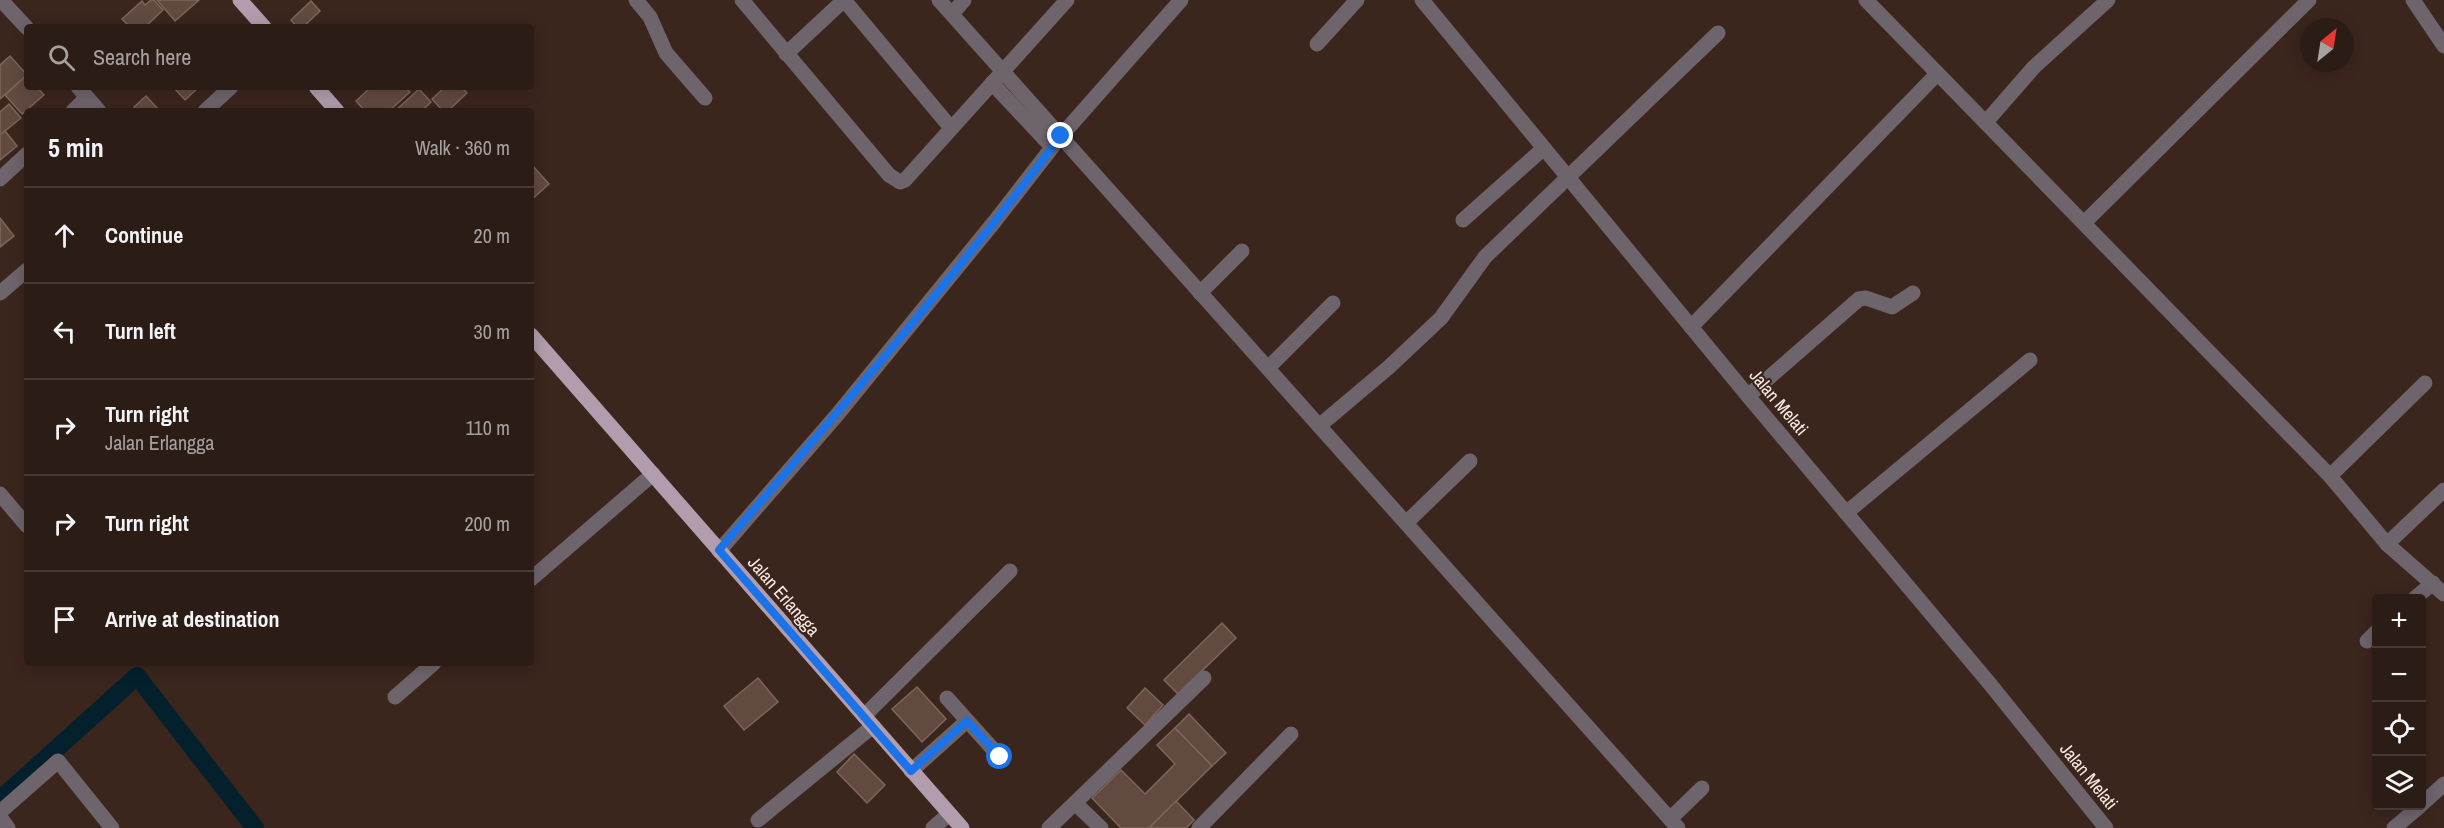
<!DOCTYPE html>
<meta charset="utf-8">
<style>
:root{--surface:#2c1c16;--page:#382923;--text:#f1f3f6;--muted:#a6a1a1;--line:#483a35}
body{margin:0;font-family:"Archivo Narrow",sans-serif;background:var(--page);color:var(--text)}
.controls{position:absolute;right:18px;bottom:18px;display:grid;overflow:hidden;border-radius:6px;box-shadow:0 3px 15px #0003}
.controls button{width:54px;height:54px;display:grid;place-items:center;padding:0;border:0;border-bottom:2px solid var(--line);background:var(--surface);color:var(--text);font:30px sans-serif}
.compass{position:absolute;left:2300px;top:18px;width:54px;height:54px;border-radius:50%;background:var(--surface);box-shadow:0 3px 15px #0003;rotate:30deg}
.stop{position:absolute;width:18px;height:18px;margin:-14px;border:4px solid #1a73e8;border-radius:50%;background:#fff}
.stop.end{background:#1a73e8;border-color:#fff;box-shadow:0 2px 6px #0008}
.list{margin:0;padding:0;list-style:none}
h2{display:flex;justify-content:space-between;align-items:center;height:78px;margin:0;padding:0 24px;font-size:26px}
h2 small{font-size:20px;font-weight:400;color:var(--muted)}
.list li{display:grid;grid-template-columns:39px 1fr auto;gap:18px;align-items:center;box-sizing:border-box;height:96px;padding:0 24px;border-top:2px solid var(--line)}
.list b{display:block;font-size:22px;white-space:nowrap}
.list p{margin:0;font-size:20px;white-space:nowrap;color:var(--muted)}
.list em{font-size:20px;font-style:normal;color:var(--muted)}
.icon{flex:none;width:33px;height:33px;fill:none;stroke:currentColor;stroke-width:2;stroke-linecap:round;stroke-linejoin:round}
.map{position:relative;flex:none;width:2444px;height:828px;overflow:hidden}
.search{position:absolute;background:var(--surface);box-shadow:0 3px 15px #0003;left:24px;top:24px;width:510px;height:66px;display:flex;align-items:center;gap:15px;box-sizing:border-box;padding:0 21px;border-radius:6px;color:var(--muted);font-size:22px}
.panel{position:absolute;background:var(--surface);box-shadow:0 3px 15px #0003;left:24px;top:108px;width:510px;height:558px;border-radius:6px}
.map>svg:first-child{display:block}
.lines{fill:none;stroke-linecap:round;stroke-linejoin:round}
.canal{stroke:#04202d;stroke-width:18}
.building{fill:#624a40;stroke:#7e655a;stroke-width:1.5}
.minor{stroke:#6e656c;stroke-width:15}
.major{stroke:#b19dad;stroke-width:15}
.route{stroke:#1a73e8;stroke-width:8}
.labels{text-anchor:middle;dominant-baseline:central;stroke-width:4.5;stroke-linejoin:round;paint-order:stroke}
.street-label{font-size:18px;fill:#f8e9e3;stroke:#3b261d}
</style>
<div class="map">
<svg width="2444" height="828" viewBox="0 0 2444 828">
<rect width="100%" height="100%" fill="#3b261d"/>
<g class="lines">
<polyline class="canal" points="4,796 137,676 255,828"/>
</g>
<g class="building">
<polygon points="151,0 154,0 163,10 145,27 130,27 122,19 142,1 145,5"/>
<polygon points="157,0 199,0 175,21"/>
<polygon points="311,1 320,11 303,27 297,27 291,20"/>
<polygon points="10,56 27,75 0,99 0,65"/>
<polygon points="27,75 27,87 37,87 44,95 22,114 5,95"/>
<polygon points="173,87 199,87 185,100"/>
<polygon points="371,87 405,87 410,92 389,111 365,111 356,101"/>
<polygon points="445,87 462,87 467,93 448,111 443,111 432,99"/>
<polygon points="419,89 431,102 422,111 395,111"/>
<polygon points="146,96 160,111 137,111 134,107"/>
<polygon points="9,104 21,118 0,135 0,112"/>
<polygon points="5,131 17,146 0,160 0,135"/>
<polygon points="531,164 549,184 531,200"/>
<polygon points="0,218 14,236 0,247"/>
<polygon points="1222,623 1236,638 1178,694 1164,680"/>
<polygon points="758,678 778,702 744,730 724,706"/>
<polygon points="917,687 946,719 922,742 892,709"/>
<polygon points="1145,688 1163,705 1145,725 1127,708"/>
<polygon points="1189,714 1226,753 1212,766 1175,728"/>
<polygon points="1175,728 1212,766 1149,828 1121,828 1092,798 1121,770 1145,794 1175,764 1157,745"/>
<polygon points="854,754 885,785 867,803 837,772"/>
<polygon points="1176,801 1194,820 1186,828 1149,828"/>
</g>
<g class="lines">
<g class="minor">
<polyline points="1,0 27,28"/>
<polyline points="636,0 650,17 666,53 705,98"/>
<polyline points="742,0 889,175 900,182 905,180 1067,0"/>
<polyline points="939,0 1678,828"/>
<polyline points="1422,0 1748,396 1990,684 2106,828"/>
<polyline points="1866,0 2330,476 2387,544 2444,594"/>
<polyline points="2413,0 2444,46"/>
<polyline points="952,14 964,0"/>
<polyline points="1317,44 1357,0"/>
<polyline points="786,54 844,0 951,128"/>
<polyline points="992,83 1052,147"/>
<polyline points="78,87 99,111"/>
<polyline points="73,111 87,97"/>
<polyline points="205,111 231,87"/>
<polyline points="1986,122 2034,67 2108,0"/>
<polyline points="0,179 27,154"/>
<polyline points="1463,220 1544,148"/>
<polyline points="2085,222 2309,0"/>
<polyline points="0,293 27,270"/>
<polyline points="1200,293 1242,251"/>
<polyline points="1691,327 1937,74"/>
<polyline points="1268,368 1333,303"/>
<polyline points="1748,396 1859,299 1866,298 1892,307 1913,293"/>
<polyline points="1319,426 1389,367 1441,318 1485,257 1718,33"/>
<polyline points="2330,476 2425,383"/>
<polyline points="0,494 27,526"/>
<polyline points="1846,513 2030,360"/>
<polyline points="1406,523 1470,461"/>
<polyline points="2387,544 2444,490"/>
<polyline points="719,551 837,415 995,221 1061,136 1181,0"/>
<polyline points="531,579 653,474"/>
<polyline points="2415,598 2433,583"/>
<polyline points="2367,641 2376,632"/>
<polyline points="395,697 434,663"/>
<polyline points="947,698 1000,757"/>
<polyline points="864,716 1010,571"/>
<polyline points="911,771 967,721"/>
<polyline points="1075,803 1101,828"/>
<polyline points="2422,804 2444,784"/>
<polyline points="0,812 58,761 112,828"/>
<polyline points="0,817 8,828"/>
<polyline points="1670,819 1702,788"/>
<polyline points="758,820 873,726"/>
<polyline points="933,828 949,814"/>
<polyline points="1049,828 1204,678"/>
<polyline points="1199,828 1291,734"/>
<polyline points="2394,828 2420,806"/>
</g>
<g class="major">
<polyline points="240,0 264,27"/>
<polyline points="316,87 337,111"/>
<polyline points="531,335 962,828"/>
</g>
</g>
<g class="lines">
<path class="route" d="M1000,757L967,721L911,771L719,550C836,415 953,279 1061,136"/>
</g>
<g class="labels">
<g class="street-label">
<text transform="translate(1779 402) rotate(50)">Jalan Melati</text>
<text transform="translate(784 596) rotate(49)">Jalan Erlangga</text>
<text transform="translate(2089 776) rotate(51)">Jalan Melati</text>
</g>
</g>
</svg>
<div class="controls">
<button>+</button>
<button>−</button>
<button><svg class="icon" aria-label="locate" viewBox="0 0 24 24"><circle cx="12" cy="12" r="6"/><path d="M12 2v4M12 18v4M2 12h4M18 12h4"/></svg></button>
<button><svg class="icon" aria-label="layers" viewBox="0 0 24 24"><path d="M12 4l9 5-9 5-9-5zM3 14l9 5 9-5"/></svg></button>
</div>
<svg class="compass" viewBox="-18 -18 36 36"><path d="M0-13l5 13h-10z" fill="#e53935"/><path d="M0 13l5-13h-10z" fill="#a6a1a1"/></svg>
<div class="stop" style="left:1000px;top:757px"></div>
<div class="stop end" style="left:1061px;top:136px"></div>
<div class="search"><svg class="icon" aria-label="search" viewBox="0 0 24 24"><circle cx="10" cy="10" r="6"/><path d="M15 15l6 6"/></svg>Search here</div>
<section class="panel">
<h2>5 min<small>Walk · 360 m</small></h2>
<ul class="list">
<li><svg class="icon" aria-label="ahead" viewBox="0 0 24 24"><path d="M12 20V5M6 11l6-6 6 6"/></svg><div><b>Continue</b></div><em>20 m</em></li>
<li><svg class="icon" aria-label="left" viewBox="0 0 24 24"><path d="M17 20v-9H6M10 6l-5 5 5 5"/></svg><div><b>Turn left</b></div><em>30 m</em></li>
<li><svg class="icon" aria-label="right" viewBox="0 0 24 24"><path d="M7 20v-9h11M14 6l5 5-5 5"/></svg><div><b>Turn right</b><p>Jalan Erlangga</p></div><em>110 m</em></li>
<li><svg class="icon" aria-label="right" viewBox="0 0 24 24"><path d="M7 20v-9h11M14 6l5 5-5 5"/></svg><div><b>Turn right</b></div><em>200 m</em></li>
<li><svg class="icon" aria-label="arrive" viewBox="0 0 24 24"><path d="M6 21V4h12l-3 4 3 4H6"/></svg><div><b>Arrive at destination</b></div></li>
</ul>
</section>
</div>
